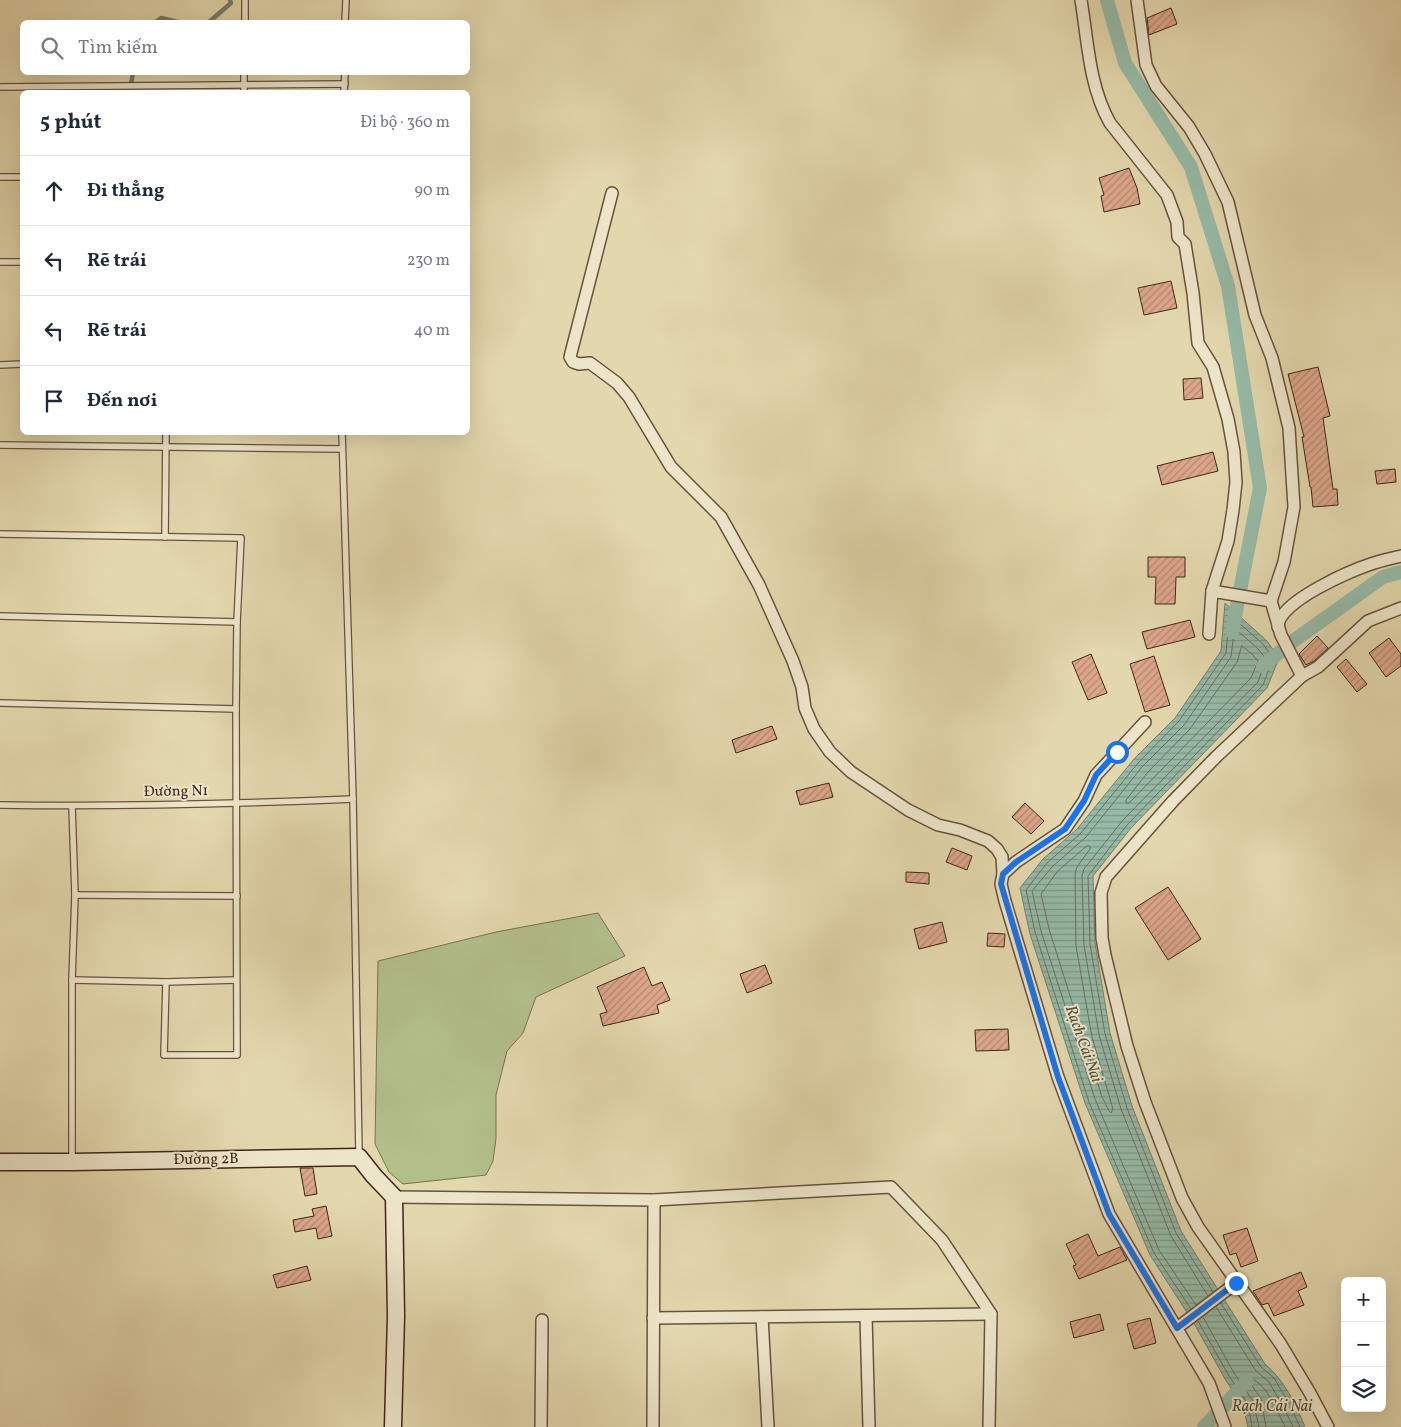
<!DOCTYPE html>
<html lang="vi">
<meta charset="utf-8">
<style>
:root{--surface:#fff;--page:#f6f6f7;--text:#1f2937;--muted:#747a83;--line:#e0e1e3}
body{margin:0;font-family:Vollkorn,serif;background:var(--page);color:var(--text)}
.controls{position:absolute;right:15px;bottom:15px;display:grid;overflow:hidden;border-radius:8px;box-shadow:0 5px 20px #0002}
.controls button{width:45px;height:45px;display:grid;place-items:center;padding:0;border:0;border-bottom:1px solid var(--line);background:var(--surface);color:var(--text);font:25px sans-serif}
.stop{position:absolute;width:15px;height:15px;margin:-11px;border:4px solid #1a73e8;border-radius:50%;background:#fff}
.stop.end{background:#1a73e8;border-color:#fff;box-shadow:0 1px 5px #0008}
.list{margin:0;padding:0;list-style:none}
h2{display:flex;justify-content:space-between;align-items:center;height:65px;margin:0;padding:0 20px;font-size:21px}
h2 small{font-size:16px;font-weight:400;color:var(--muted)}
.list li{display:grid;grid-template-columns:32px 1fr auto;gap:15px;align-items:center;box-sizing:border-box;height:70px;padding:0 20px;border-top:1px solid var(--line)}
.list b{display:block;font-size:19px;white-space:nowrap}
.list em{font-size:16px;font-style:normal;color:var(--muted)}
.icon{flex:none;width:28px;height:28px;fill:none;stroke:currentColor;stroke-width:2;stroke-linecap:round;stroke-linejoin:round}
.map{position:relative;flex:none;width:1401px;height:1427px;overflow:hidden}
.search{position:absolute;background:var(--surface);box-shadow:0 5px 20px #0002;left:20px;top:20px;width:450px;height:55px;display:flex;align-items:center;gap:12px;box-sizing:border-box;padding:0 18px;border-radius:8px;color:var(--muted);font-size:19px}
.panel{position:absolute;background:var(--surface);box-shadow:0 5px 20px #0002;left:20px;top:90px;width:450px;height:345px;border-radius:8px}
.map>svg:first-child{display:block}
.grass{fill:#b2bf8b;stroke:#797252}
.water{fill:url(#water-rules);stroke:#747f6e}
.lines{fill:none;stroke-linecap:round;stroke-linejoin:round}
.shore{stroke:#6b7060;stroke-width:1}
.stream{stroke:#747f6e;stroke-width:4.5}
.canal{stroke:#96baa7;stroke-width:14}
.building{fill:url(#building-hatch);stroke:#402619}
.lane-casing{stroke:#69523e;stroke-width:8}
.street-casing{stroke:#69523e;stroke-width:14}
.secondary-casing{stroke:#402619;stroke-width:19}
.lane{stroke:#ede5ca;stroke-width:5.5}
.street{stroke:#ede5ca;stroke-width:11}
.secondary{stroke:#ede5ca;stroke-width:16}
.route{stroke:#1a73e8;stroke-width:6}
.labels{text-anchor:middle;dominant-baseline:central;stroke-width:4;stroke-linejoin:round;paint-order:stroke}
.street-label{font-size:15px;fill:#402619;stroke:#ede5ca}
.water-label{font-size:16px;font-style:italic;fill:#564b3c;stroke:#ede5ca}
</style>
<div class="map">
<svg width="1401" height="1427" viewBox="0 0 1401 1427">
<defs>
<pattern id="water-rules" width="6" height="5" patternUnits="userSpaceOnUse" patternTransform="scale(1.25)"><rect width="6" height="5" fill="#96baa7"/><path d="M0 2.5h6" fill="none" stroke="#7c9787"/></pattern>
<pattern id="building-hatch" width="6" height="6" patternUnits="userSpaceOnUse" patternTransform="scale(1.25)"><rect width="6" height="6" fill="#dca68a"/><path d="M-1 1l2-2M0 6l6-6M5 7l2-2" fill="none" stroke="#b48770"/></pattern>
</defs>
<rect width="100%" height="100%" fill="#e3d7ad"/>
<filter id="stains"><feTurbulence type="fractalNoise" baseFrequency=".004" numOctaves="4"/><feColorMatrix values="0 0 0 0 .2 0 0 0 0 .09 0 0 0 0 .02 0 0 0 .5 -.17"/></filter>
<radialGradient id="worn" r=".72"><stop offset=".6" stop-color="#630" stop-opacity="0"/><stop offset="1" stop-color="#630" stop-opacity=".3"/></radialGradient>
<polygon class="grass" points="598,913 625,956 536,997 523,1033 507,1051 496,1095 496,1138 493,1161 486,1175 403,1184 389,1172 375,1144 378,961 496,932"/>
<path class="water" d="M1225,603L1267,641L1279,658L1267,688L1131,828L1093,876L1095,943L1110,1033L1132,1106L1181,1231L1265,1364C1285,1381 1295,1403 1305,1427H1248L1243,1406L1225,1379L1195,1325L1150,1255L1085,1103L1030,934L1020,888L1043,859L1077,829L1134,759L1175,718L1221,651Z"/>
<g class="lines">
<g class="shore">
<polygon points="1242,646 1252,654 1258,661 1251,678 1129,803 1126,803 1126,800 1148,772 1190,729 1237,662"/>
<polygon points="1087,846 1090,846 1090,849 1077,867 1075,874 1076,946 1092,1037 1113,1109 1111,1113 1109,1111 1102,1097 1049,929 1041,894 1057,872"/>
<polyline points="1221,1303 1261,1367 1274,1378 1290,1405 1300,1427"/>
<polyline points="1196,1305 1159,1250 1095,1099 1041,931 1032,891 1052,867 1086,837 1142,767 1184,725 1231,657 1234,632 1237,630 1258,649 1266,659 1258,682 1123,820 1084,869 1082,876 1084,945 1099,1035 1121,1109 1171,1236 1208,1296"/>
<polyline points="1216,1307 1256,1371 1269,1382 1284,1408 1293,1427"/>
<polyline points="1191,1309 1154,1253 1089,1102 1035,932 1026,890 1047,863 1081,833 1138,763 1179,721 1226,653 1229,619 1232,617 1263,644 1273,658 1263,685 1127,825 1088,876 1090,944 1105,1034 1127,1108 1176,1233 1213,1292"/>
<polyline points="1203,1317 1234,1373 1253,1401 1259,1427"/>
<polyline points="1198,1321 1229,1376 1248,1404 1252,1427"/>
<path d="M1266,1427L1261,1399L1249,1381L1250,1378C1268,1385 1277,1411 1285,1427"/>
</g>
<g class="stream">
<polyline points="156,22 161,18 178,22"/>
<polyline points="209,22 231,3 230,0"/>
<polyline points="130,92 133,72"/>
</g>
<g class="canal">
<polyline points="1107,0 1125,63 1191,167 1228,286 1260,488 1232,632"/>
<polyline points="1263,666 1289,644 1383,577 1401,572"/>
<polyline points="1204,1427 1247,1381"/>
</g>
</g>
<g class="building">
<polygon points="1171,8 1177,24 1149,35 1147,18"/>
<polygon points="1129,168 1137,188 1140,204 1104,212 1101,196 1104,195 1099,178"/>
<polygon points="1171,281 1177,308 1144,315 1138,288"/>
<polygon points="1318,367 1330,416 1323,418 1333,489 1337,489 1338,505 1313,507 1311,487 1310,487 1302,437 1304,437 1288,374"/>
<polygon points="1201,378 1203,398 1184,400 1183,379"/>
<polygon points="1213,452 1218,471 1162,485 1157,466"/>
<polygon points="1395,469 1396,482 1377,484 1375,471"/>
<polygon points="1148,557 1185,557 1185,577 1176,577 1175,604 1155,604 1156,577 1148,577"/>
<polygon points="1190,620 1195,637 1147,649 1142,632"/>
<polygon points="1317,636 1328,648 1314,661 1306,665 1299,654"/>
<polygon points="1389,638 1401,654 1401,666 1386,677 1369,653"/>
<polygon points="1091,654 1107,693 1088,700 1072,662"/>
<polygon points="1154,656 1170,705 1145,712 1130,664"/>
<polygon points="1346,659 1367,684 1357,692 1337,667"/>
<polygon points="772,726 777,739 736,753 732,740"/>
<polygon points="829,783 833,797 800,805 796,791"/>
<polygon points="1025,803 1044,821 1031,834 1012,817"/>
<polygon points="952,848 972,856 967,870 946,862"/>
<polygon points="906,872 929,873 929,884 906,882"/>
<polygon points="1168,887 1201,939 1168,960 1135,908"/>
<polygon points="942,922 947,942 919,949 914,929"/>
<polygon points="988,933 1005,934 1004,947 987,946"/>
<polygon points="765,965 772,983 747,993 740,974"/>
<polygon points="644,967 652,986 662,982 670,1000 657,1005 659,1013 603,1026 600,1014 607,1012 597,987"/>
<polygon points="1008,1029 1009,1050 976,1051 975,1030"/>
<polygon points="300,1168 313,1168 317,1194 305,1196"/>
<polygon points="326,1206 332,1236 318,1239 316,1228 295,1232 293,1220 314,1216 312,1209"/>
<polygon points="1247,1228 1258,1261 1241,1267 1236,1253 1230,1255 1223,1235"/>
<polygon points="1088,1234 1098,1256 1120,1247 1127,1260 1079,1279 1073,1266 1076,1265 1066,1244"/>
<polygon points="307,1266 311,1280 277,1288 273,1275"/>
<polygon points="1301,1272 1307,1287 1298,1291 1304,1305 1274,1316 1268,1303 1262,1305 1253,1291"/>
<polygon points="1100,1314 1104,1330 1074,1338 1070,1322"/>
<polygon points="1150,1318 1156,1343 1134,1349 1127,1324"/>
</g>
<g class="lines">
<g class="lane-casing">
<g id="lane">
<polyline points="245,22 245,0"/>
<polyline points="345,22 346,0"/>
<polyline points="0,87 345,84"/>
<polyline points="244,92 244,72"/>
<polyline points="344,92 345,72"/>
<polyline points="0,177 22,177"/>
<polyline points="0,262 22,262"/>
<polyline points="0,365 22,364"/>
<polyline points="342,432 353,799 359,1155"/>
<polyline points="0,445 342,449"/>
<polyline points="0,534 241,538 237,622 236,709 237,1055 164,1055 166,982 72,980"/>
<polyline points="165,537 166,432"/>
<polyline points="0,616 237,622"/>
<polyline points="0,703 236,709"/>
<path d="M0,805C118,807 235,804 353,799"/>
<polyline points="75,895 237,896"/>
<polyline points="166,982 236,980"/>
<polyline points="72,1160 72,980 75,895 72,806"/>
</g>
</g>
<g class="street-casing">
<g id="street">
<path d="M1081,0C1088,42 1089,86 1110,123L1167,195L1177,222L1178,237L1185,244L1193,293L1198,343L1213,367L1228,419L1234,452L1236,482L1233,510L1228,541L1212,591L1209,634"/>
<polyline points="1137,0 1146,65 1156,86 1189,127 1205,154 1228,202 1255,315 1272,358 1289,428 1294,507 1284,562 1271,601"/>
<polyline points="612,193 570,357 573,362 579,364 590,363 617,383 629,397 671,467 721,517 759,585 793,661 802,687 805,708 814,729 830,752 851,772 908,810 938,825 960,830 988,841 997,849 1002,857 1003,874 1001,884 1005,901 1058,1077 1109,1214 1209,1383 1225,1427"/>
<polyline points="1212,591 1271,601 1281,635 1302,676"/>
<path d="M1278,627C1277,602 1352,570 1374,563C1383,560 1392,558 1401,556"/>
<polyline points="1003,874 1016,862 1065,829 1084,801 1096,775 1145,722"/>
<polyline points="394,1197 654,1200 891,1187 942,1240 991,1314 989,1427"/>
<polyline points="866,1316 869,1427"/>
<polyline points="762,1317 768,1427"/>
<polyline points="653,1318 991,1314"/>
<polyline points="1177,1328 1236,1283"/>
<polyline points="541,1427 542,1320"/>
<polyline points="653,1427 654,1200"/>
<polyline points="1328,1427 1310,1393 1280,1343 1198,1227 1182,1198 1145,1102 1127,1046 1105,955 1102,938 1101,893 1106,877 1173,801 1216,757 1302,676 1318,667 1368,621 1401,608"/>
</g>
</g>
<g class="secondary-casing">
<polyline id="secondary" points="0,1162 72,1162 359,1157 374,1176 394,1197 396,1316 393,1427"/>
</g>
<use href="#lane" class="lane"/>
<use href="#street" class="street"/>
<use href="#secondary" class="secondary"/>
</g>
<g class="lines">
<polyline class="route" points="1117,752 1096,775 1084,801 1065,829 1016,862 1003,874 1001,884 1058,1077 1109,1214 1177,1328 1236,1283"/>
</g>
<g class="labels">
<g class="street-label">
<text transform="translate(176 792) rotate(-1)">Đường N1</text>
<text transform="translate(206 1160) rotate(-1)">Đường 2B</text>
</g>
<g class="water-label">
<text transform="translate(1083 1044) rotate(70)">Rạch Cái Nai</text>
<text x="1272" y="1407">Rạch Cái Nai</text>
</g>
</g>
<rect width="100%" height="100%" filter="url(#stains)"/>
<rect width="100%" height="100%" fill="url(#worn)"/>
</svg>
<div class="controls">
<button>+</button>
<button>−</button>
<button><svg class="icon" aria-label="layers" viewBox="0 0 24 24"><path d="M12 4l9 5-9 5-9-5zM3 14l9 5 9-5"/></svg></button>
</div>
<div class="stop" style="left:1117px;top:752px"></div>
<div class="stop end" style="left:1236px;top:1283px"></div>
<div class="search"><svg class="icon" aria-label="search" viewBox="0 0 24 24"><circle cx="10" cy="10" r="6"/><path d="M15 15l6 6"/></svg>Tìm kiếm</div>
<section class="panel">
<h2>5 phút<small>Đi bộ · 360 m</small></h2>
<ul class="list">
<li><svg class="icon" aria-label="ahead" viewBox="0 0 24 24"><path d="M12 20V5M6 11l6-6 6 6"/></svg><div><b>Đi thẳng</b></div><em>90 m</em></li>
<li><svg class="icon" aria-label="left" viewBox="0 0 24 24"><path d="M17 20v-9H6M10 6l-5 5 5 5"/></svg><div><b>Rẽ trái</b></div><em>230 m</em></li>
<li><svg class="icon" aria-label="left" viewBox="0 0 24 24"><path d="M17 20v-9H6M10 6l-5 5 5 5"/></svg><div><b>Rẽ trái</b></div><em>40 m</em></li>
<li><svg class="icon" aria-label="arrive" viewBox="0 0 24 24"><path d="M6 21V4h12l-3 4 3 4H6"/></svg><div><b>Đến nơi</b></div></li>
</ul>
</section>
</div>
